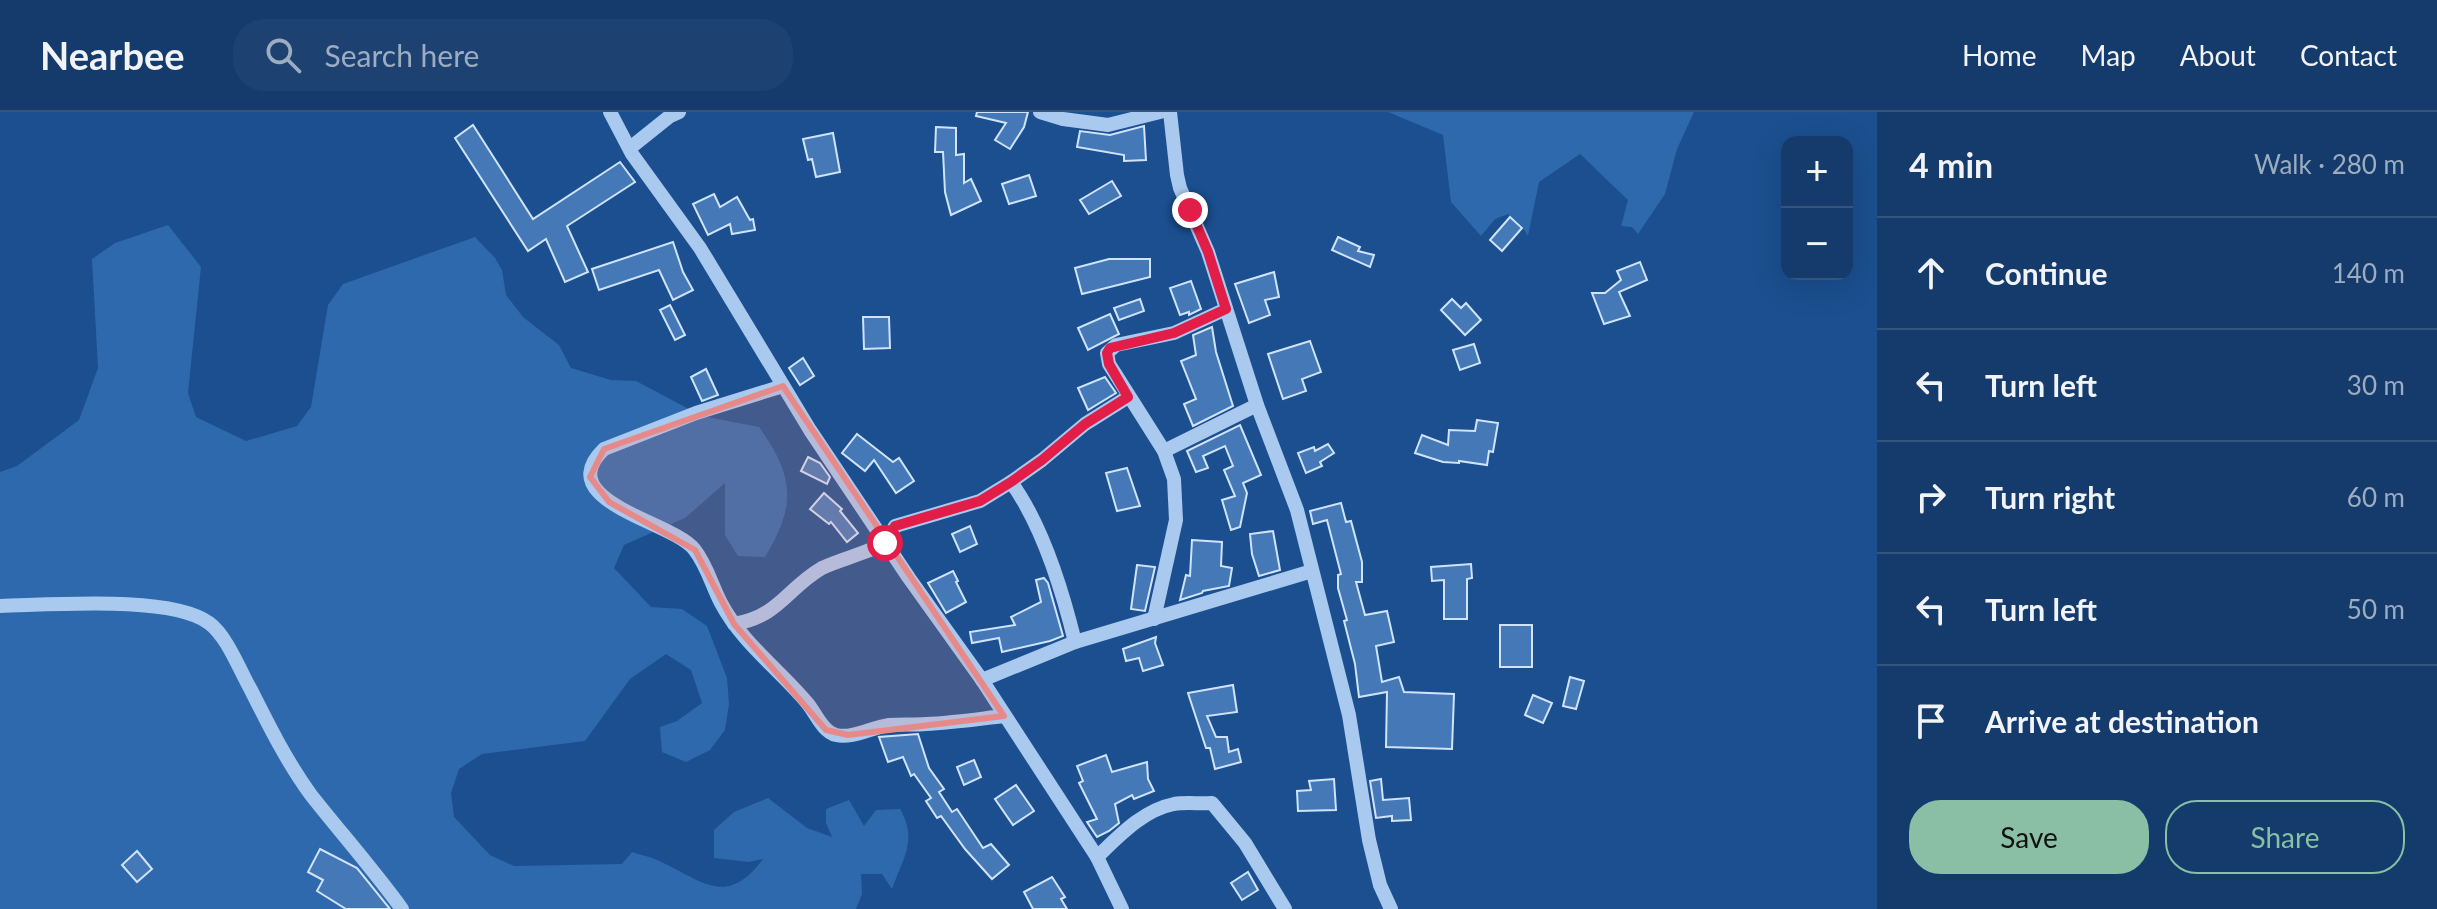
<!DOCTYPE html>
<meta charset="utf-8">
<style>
:root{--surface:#143b6b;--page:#1d4271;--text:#f1f3f6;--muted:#9dadc1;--line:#33557e;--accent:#8abfa5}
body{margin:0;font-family:Lato,sans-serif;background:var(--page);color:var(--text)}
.controls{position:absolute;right:24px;top:24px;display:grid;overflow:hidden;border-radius:16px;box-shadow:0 8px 32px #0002}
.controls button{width:72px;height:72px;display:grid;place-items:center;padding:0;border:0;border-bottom:2px solid var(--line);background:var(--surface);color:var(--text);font:40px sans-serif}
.stop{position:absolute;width:24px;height:24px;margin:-18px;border:6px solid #e11d48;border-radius:50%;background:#fff}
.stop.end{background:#e11d48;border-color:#fff;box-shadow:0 2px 8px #0008}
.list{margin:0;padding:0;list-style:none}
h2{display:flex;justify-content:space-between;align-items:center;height:104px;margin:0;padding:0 32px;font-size:34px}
h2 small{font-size:26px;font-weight:400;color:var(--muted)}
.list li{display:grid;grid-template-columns:52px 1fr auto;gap:24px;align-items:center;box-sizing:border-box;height:112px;padding:0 32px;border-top:2px solid var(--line)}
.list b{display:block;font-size:30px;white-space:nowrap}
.list em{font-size:26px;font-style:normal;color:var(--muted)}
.actions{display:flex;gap:16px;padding:24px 32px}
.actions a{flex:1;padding:18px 0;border:2px solid var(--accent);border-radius:32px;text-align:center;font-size:28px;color:var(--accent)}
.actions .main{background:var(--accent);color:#111}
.icon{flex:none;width:44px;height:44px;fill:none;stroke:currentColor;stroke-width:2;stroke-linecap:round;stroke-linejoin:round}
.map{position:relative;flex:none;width:1877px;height:797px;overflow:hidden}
header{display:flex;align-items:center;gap:48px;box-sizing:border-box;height:112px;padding:0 40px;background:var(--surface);border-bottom:2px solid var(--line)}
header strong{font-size:38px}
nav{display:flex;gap:44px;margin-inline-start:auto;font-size:28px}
.search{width:560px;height:72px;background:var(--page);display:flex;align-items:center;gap:20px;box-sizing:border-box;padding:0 28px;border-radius:32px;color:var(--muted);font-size:30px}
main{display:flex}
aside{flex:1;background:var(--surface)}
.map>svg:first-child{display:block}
.green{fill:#2e69ad}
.building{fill:#4478b7;stroke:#cfe3fa;stroke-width:2}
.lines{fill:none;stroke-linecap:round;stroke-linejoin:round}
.minor{stroke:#a9c9ee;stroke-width:14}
.route{stroke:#e11d48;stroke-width:10}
.marked{fill:#e88989;fill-opacity:0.2;stroke:#e88989;stroke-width:6;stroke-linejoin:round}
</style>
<header>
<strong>Nearbee</strong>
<div class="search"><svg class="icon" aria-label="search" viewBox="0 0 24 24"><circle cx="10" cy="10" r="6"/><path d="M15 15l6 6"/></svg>Search here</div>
<nav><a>Home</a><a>Map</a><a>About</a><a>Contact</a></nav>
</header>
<main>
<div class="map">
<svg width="1877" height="797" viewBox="0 0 1877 797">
<rect width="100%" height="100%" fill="#1b4f8f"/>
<g class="green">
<polygon points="1388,0 1694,0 1677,37 1665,82 1638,122 1632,115 1621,114 1628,88 1580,42 1539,70 1528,124 1521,113 1508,102 1495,107 1481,124 1451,90 1443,23"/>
<path d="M168,113L201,155L188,281L196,305L246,329L297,314L311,295L328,193L343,172L475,125L495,146L502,158L506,183L523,205L559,233L571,256L611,268L636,269L702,304L759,315C795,365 796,394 765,445L738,444L725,423V371L685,406L624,433L614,456L651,495L682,497L707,514L727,566L729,592L725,618L710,638L686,650L662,640L660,615L677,609L702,591L691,558L666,542L630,567L585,629L482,642L459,657L451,681L454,705L490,743L514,754L622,752L632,740C640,743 649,744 657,748C702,768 726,797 763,747L749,750L714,746V718L734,700L768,686L807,716L832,725L826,711V697L849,688L864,714L876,698L900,697C918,728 903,746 892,777L882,762H861L862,782L856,797H0V360L17,354L79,308L98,256L92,147L115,131Z"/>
</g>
<g class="building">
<polygon points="977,0 1028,0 1024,15 1010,37 995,28 1006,11 976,4"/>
<polygon points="473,13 533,107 620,50 635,70 567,114 588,160 565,170 546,127 528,139 455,26"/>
<polygon points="1144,14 1146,48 1124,49 1124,43 1077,35 1080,19 1110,23"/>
<polygon points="936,15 956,16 956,43 964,42 964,71 971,67 981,89 951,103 945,80 943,40 935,40"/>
<polygon points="833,21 840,60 816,65 812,47 808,48 803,27"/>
<polygon points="1029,63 1036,84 1009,92 1002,72"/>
<polygon points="1112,69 1121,84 1089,102 1080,88"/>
<polygon points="714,82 720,95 737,85 750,108 753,107 755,118 732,122 730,112 708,123 693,92"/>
<polygon points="1510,105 1522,116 1502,139 1490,128"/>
<polygon points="1338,125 1360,135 1358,139 1374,143 1370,155 1332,138"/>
<polygon points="673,130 683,160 693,178 673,188 659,158 599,178 592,157"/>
<polygon points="1109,147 1150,147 1150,165 1082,182 1075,156"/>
<polygon points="1640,150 1647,168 1619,180 1630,204 1604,212 1592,181 1605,181 1621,168 1617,159"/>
<polygon points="1274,160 1279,185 1265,188 1270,203 1249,211 1235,172"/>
<polygon points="1191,169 1201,197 1189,203 1189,200 1180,203 1170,176"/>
<polygon points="1140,187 1144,199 1119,208 1114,196"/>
<polygon points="1452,187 1461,196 1466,191 1481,208 1465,223 1441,198"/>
<polygon points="670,193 685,223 675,228 660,198"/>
<polygon points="1110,202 1119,222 1088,238 1078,216"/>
<polygon points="863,205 889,205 890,236 864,237"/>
<polygon points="1212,215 1216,240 1233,294 1193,314 1184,292 1196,287 1181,249 1196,243 1193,223"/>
<polygon points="1310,229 1321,260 1302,267 1306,279 1283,287 1268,242"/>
<polygon points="1474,232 1480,251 1460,258 1453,238"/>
<polygon points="803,246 814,264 800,273 789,256"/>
<polygon points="706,257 718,283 702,289 691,265"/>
<polygon points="1105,265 1116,281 1088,298 1078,276"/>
<polygon points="1477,308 1498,311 1493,340 1489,339 1487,353 1459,349 1459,351 1443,350 1415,341 1422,323 1448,333 1449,318 1475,319"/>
<polygon points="1240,313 1261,363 1243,371 1247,381 1240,415 1231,418 1222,388 1235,384 1224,358 1233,354 1225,334 1203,344 1208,356 1196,360 1187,339"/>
<polygon points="857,322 893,350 899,346 914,369 896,381 874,348 865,359 842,341"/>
<polygon points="1328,332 1334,341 1320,350 1322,354 1306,361 1298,341 1314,335 1315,339"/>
<polygon points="808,345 820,351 830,365 827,372 801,359"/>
<polygon points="1127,356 1140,394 1117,399 1106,361"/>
<polygon points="824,381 842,397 840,399 858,421 847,430 831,410 829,412 810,397"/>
<polygon points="1341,391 1346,410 1351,409 1362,450 1362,470 1356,470 1365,503 1387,499 1394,530 1376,534 1382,570 1399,565 1404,580 1454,582 1452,637 1386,635 1387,580 1359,585 1355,552 1344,509 1347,508 1338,476 1338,463 1341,462 1327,408 1313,412 1310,399"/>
<polygon points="970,414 977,432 960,440 952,422"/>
<polygon points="1273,419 1280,458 1259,464 1252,442 1250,422"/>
<polygon points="1192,428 1222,430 1221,454 1232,456 1229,474 1203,479 1202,481 1180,488 1186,463 1190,464"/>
<polygon points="1471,452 1472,466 1467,467 1467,507 1444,507 1444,468 1432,469 1431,455"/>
<polygon points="1137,453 1155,455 1145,499 1131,497"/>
<polygon points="953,459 958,469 956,470 966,490 946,501 928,471"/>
<polygon points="1044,466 1048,471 1063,524 1050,529 1002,540 999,526 972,531 970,520 1015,513 1011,505 1041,490 1036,468"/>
<rect x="1500" y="513" width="32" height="42"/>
<polygon points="1156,525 1155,531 1163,553 1143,559 1139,546 1126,549 1123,537"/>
<polygon points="1570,565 1584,569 1576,597 1563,594"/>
<polygon points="1233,573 1237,600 1207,604 1216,625 1227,625 1229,640 1238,637 1241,650 1215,657 1210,636 1206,636 1188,581"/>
<polygon points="1533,583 1552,591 1543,611 1525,603"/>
<polygon points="918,622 929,656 944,677 939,680 952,700 957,697 983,736 991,732 1009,753 992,767 965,737 941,704 937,706 926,689 931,686 914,662 911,664 903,645 888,650 879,625"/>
<polygon points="1106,643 1112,660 1147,650 1148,667 1154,679 1134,687 1132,683 1115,692 1119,711 1109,719 1097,725 1087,710 1097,707 1079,671 1083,669 1077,654"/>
<polygon points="974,648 981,665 964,673 957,655"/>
<polygon points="1334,667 1336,698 1298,699 1297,679 1311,678 1309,669"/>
<polygon points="1381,667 1383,688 1409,686 1411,708 1392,709 1392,704 1376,706 1370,669"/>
<polygon points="1016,673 1034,699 1013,713 995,687"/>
<polygon points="320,737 357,756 390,797 346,797 317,779 323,768 308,760"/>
<polygon points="137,739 152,757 137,770 122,753"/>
<polygon points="1248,760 1258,778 1242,788 1231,771"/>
<polygon points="1052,765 1065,785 1061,787 1067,797 1033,797 1024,780"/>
</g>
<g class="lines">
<g class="minor">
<polyline points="610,0 632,42 700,136 810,318 909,466 982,568 1097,745 1122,797"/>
<polyline points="1040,0 1063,7 1108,13 1160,0"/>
<polyline points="1170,0 1177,63 1180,76 1208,140 1257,293 1297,398 1349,603 1369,728 1380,773 1391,797"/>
<polyline points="630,36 670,4 679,0"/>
<path d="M783,274L696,301L604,337C550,389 671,409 694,437C707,453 712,474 721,491C742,531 780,558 808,592C816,602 823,620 836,623C852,627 873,615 889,613C901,612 914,613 926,612C952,611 978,607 1004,604"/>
<polyline points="1164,339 1257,293"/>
<path d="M1011,370C1043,414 1062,477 1075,530"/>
<path d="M0,494C50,493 171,483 209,511C227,524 240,559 251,578C269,614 287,650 311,683C341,721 373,757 402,797"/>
<polyline points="1154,507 1176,408 1174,367 1164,339 1109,252 1107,241 1116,233 1174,221 1226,197"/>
<path d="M734,512C780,504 786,477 822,456C837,448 875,439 885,430C889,427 892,419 895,414L980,389L1011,370L1042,348L1085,312L1128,285"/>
<polyline points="982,568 1075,530 1312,459"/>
<path d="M1097,745C1119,724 1143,698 1174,692C1186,690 1200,692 1212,691L1245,731L1285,797"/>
</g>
</g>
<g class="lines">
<polyline class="route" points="885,431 895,414 980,389 1011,370 1042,348 1085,312 1128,285 1109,252 1107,241 1110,236 1174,221 1226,197 1208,140 1190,98"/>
</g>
<path class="marked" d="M783,274L1004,604L848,623L826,618L734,512L695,438L609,390L590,365L604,337Z"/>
</svg>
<div class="controls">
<button>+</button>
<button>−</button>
</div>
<div class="stop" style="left:885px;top:431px"></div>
<div class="stop end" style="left:1190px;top:98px"></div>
</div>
<aside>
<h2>4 min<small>Walk · 280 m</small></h2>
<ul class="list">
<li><svg class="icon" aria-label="ahead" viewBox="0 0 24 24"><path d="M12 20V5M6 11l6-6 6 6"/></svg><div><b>Continue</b></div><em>140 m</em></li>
<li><svg class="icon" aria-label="left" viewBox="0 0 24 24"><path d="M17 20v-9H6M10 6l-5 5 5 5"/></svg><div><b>Turn left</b></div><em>30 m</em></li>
<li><svg class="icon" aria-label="right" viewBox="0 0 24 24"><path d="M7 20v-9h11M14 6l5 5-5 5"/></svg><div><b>Turn right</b></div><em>60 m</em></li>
<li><svg class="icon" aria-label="left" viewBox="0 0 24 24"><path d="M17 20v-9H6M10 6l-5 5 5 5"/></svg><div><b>Turn left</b></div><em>50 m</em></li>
<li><svg class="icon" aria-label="arrive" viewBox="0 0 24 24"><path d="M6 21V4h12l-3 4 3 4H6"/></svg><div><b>Arrive at destination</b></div></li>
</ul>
<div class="actions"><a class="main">Save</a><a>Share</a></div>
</aside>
</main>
